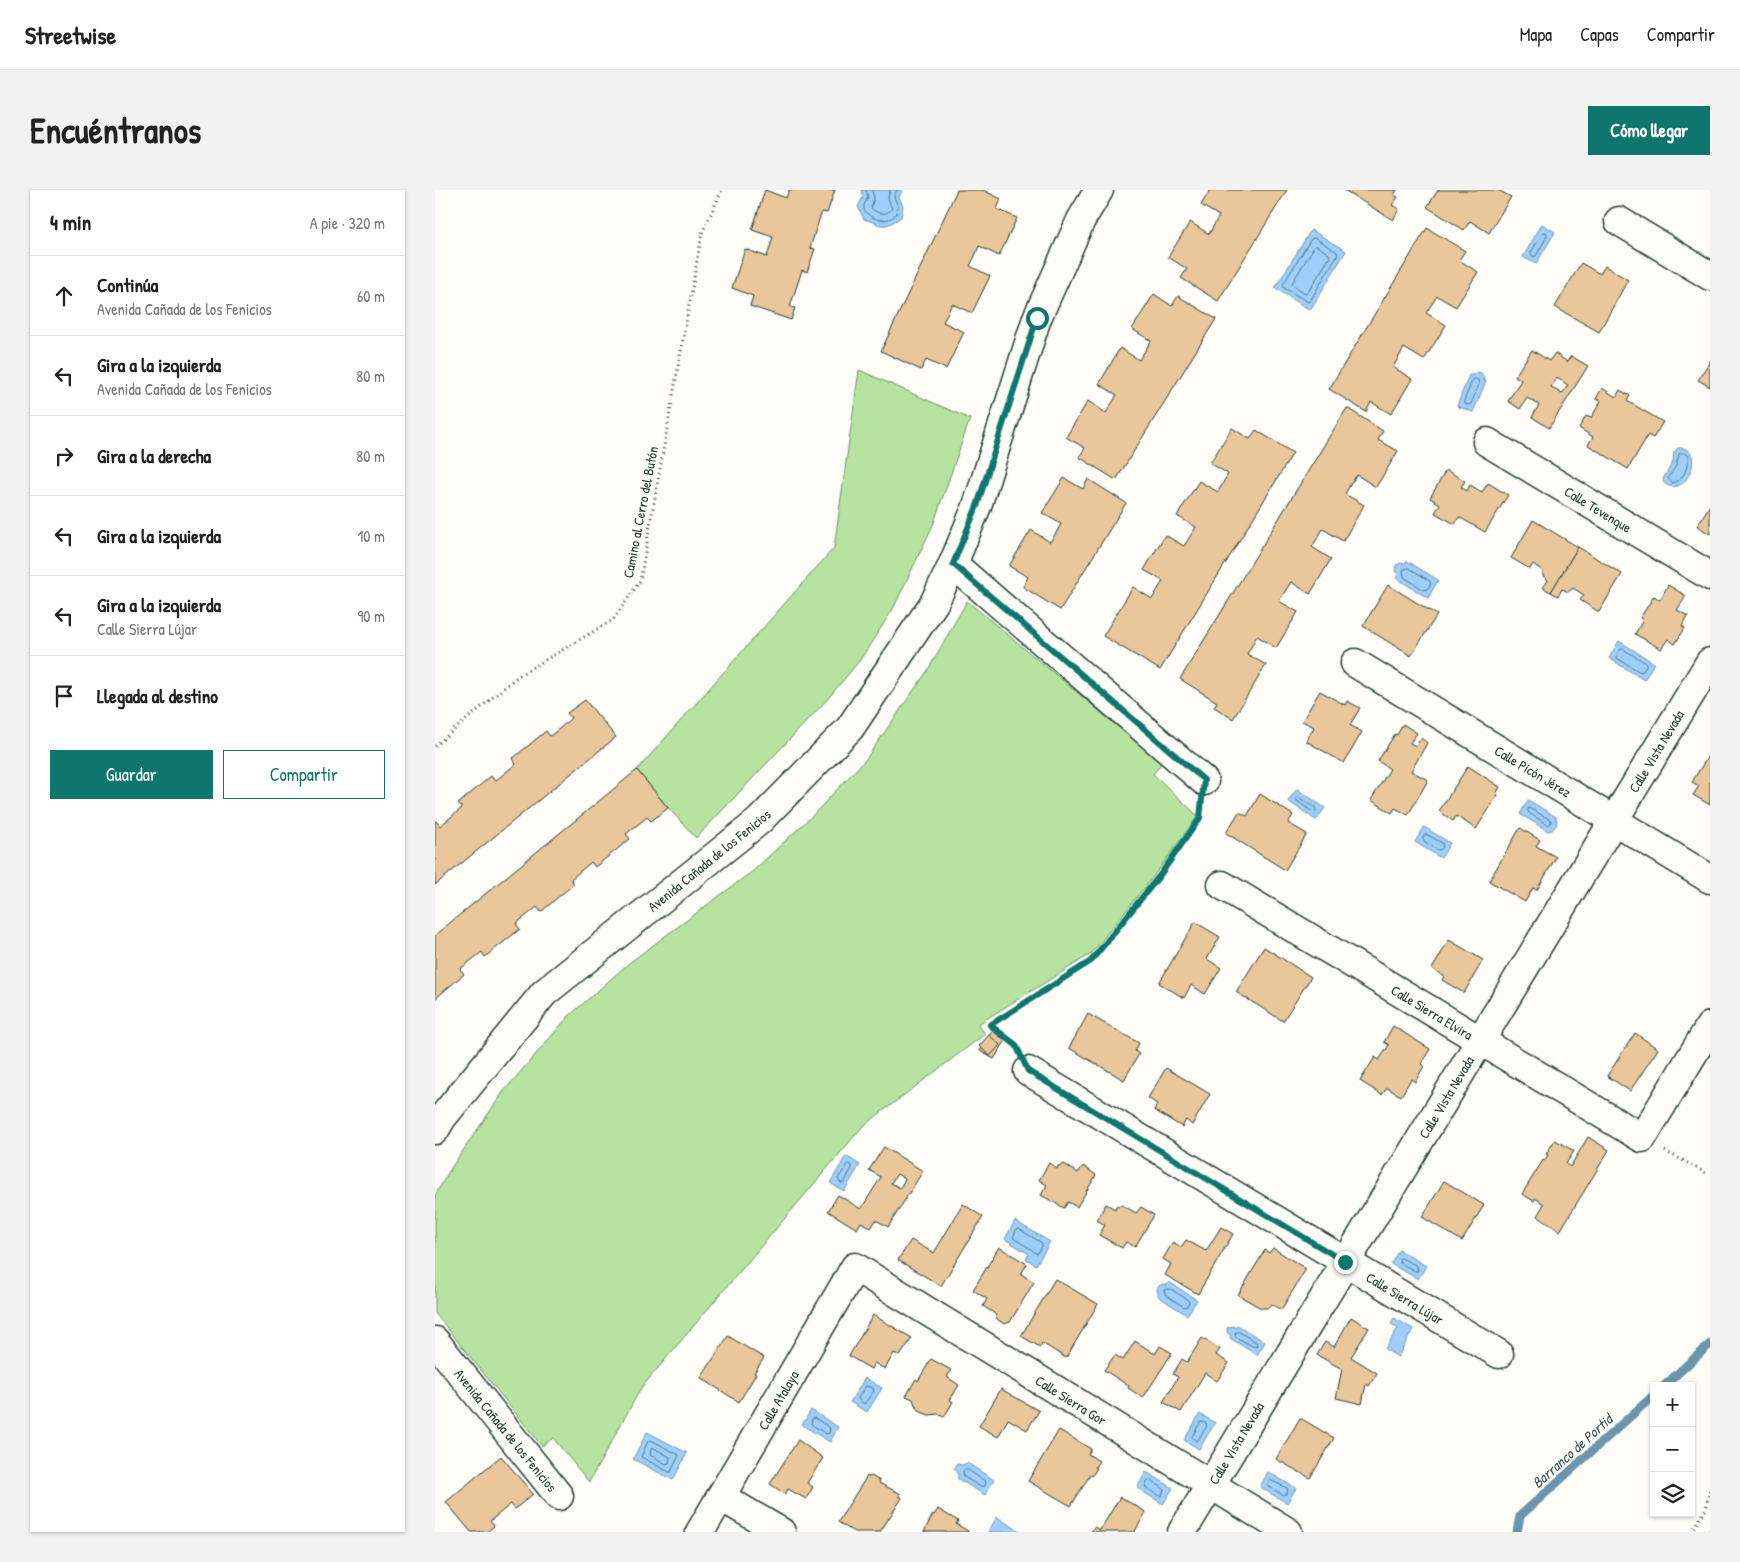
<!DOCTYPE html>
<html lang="es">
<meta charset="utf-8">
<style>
:root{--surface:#fff;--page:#f2f2f2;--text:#222;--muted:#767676;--line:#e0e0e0;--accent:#0f766e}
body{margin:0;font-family:"Patrick Hand",sans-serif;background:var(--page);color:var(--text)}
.controls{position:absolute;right:15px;bottom:15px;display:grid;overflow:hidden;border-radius:0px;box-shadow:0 1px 4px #0004}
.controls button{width:45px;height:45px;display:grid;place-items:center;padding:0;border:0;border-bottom:1px solid var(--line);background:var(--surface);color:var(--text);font:25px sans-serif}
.stop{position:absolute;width:15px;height:15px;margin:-11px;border:4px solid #0f766e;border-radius:50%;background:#fff}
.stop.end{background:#0f766e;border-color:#fff;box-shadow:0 1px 5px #0008}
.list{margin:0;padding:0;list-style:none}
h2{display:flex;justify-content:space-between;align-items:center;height:65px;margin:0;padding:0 20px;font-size:21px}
h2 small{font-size:16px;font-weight:400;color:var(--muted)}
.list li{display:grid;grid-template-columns:32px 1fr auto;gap:15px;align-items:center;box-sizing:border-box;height:80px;padding:0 20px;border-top:1px solid var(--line)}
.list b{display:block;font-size:19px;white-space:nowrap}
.list p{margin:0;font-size:16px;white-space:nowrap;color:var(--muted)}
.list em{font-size:16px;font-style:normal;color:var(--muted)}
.actions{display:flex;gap:10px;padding:15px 20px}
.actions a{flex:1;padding:11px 0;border:1px solid var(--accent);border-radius:0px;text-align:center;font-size:18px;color:var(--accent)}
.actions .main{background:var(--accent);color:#fff}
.icon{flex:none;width:28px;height:28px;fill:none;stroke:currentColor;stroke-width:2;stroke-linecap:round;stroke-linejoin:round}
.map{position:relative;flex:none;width:1275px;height:1342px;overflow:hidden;border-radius:0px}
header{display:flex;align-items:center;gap:30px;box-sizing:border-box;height:70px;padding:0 25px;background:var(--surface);border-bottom:1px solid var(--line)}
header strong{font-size:24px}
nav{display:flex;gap:28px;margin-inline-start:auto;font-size:18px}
.intro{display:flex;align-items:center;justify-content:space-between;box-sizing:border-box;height:120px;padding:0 30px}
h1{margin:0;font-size:35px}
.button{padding:12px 22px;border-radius:0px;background:var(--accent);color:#fff;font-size:18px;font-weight:700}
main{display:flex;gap:30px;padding:0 30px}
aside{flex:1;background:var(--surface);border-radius:0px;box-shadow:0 1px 4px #0004}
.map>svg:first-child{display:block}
.green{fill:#b7e3a0;stroke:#6b906a}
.water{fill:#9ecffb;stroke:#6b95ab}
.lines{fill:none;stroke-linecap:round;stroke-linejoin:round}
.shore{stroke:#527784;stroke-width:1}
.stream{stroke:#6b95ab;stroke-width:9}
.building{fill:#eac69b;stroke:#1f3d34;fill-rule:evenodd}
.minor-casing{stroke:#1f3d34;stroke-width:31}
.path{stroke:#1f3d34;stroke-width:3;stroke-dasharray:1 4;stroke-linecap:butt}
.minor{stroke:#fdfcf7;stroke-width:28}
.route{stroke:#0f766e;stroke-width:6}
.labels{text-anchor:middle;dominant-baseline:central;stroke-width:5;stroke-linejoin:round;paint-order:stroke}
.street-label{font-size:14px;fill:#1f3d34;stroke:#fdfcf7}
.water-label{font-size:15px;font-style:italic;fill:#385a5c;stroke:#fdfcf7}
</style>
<header>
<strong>Streetwise</strong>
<nav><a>Mapa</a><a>Capas</a><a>Compartir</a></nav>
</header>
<div class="intro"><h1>Encuéntranos</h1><a class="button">Cómo llegar</a></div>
<main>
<aside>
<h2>4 min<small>A pie · 320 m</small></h2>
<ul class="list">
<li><svg class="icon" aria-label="ahead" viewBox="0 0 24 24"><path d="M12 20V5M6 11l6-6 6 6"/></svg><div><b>Continúa</b><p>Avenida Cañada de los Fenicios</p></div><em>60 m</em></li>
<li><svg class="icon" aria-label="left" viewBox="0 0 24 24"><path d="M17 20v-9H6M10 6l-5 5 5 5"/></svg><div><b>Gira a la izquierda</b><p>Avenida Cañada de los Fenicios</p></div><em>80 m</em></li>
<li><svg class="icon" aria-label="right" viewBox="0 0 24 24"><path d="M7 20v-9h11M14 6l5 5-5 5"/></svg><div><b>Gira a la derecha</b></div><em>80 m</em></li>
<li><svg class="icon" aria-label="left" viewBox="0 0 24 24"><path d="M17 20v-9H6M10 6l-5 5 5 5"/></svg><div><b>Gira a la izquierda</b></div><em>10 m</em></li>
<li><svg class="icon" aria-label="left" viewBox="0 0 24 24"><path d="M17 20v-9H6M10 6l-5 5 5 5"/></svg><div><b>Gira a la izquierda</b><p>Calle Sierra Lújar</p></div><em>90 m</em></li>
<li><svg class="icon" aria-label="arrive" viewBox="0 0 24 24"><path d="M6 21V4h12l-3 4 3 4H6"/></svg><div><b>Llegada al destino</b></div></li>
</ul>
<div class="actions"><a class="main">Guardar</a><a>Compartir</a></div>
</aside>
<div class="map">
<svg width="1275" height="1342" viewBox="0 0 1275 1342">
<rect width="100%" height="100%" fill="#fdfcf7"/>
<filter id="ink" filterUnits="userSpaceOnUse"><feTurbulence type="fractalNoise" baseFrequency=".02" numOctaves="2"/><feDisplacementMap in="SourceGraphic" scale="10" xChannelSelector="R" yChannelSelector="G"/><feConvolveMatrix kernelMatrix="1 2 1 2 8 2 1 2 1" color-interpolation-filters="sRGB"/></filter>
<g filter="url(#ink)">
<g class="green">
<polygon points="424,180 535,229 498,335 458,419 425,470 390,512 261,648 229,613 202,580 399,358"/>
<polygon points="532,411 727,573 718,584 763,626 718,687 656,764 543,834 550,844 428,936 206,1198 154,1292 118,1248 107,1256 0,1123 0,1005 16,978 69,901 133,827 194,773 318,681 378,625 431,569 493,480"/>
</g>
<g class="water">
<path d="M426,0H468L464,7L468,16L466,27C447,40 448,35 429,29L423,17L428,7Z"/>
<polygon points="1107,34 1120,42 1101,74 1088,67"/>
<polygon points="876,40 911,61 875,120 840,98"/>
<polygon points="1042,182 1046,183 1049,187 1048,190 1051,191 1038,222 1022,216 1034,185 1037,185"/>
<path d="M1243,258C1273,256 1251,311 1229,293L1228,289L1238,272L1239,262Z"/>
<polygon points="972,371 1003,390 993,408 961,388 963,384 960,381 961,375 966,373 969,374"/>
<polygon points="1184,451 1219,473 1209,490 1174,468"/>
<polygon points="862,599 890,618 881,630 853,611"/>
<polygon points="1093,610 1121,627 1122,634 1117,640 1113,641 1085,624"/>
<polygon points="989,637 1015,653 1006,668 980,652"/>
<polygon points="411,966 425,975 409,1001 395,993"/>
<polygon points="580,1031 615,1052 601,1075 591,1069 594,1064 570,1049"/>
<polygon points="964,1060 991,1076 983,1089 956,1074"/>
<polygon points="734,1092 762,1110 752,1125 724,1107 722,1099 724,1096 728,1094 732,1095"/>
<polygon points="959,1128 978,1139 963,1167 950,1159 963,1138 956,1134"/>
<polygon points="802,1135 830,1152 822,1165 795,1148 796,1146 792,1142 792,1138 798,1136 801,1138"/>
<polygon points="430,1188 447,1198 432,1222 415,1212"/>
<polygon points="376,1220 403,1237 395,1252 367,1235"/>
<polygon points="765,1224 780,1233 764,1259 749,1250"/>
<polygon points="212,1242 252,1263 238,1290 198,1269"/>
<polygon points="532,1273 559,1290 550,1305 523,1289 523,1284 519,1279 522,1274 527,1275"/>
<polygon points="711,1282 738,1298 728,1314 702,1298"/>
<polygon points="833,1282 861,1298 852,1313 825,1297"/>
<polygon points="562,1327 586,1342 553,1342"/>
</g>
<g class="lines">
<g class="shore">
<path d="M431,0L433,7L429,15V20C437,31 453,34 462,23L463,16L459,7L462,0"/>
<path d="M437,0L439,8L436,18C442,24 451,26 457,19L453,8L455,0"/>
<polygon points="1109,42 1112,43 1112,46 1101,66 1098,67 1096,63"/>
<polygon points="877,48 880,48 902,62 903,64 875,111 873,112 849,98 848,95"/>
<polygon points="882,56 894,64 895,67 873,102 870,103 858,95 857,93 879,57"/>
<polygon points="1040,189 1043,190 1044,194 1036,214 1033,215 1030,214 1029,211 1037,191"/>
<path d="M1246,263H1250L1253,266C1254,276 1248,292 1237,293L1233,288L1241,276L1244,264Z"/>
<polygon points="974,378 995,391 996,394 992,399 989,400 969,387 968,380"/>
<polygon points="1188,459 1211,473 1211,476 1208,481 1205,482 1182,468 1182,465 1185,460"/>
<polygon points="863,607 881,618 881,621 878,622 862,611 861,609"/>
<polygon points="1094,618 1116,630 1116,633 1113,635 1094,623 1093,621"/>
<polygon points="990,645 993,645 1007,653 1008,656 1005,660 1003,660 989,651 988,649"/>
<polygon points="414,974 417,976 417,978 409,993 406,993 403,989"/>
<polygon points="584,1039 607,1053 607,1056 603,1063 600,1063 596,1059 578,1048 581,1040"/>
<polygon points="966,1068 982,1076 983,1081 980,1081 965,1073 964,1070"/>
<polygon points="732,1099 736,1099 753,1110 754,1112 752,1116 749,1117 731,1105 729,1101"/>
<polygon points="804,1142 821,1152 822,1156 819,1157 801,1147 800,1143"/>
<polygon points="431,1196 438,1198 439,1201 429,1214 423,1209"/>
<polygon points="380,1228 395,1238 394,1243 391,1244 376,1234 377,1229"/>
<polygon points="766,1232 771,1233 772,1236 763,1250 761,1251 757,1247"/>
<polygon points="216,1250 244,1265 236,1282 234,1282 206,1267 213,1251"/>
<polygon points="219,1258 235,1267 234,1273 231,1274 215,1265 216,1259"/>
<polygon points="529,1280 533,1280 550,1291 551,1293 550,1296 546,1297 529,1287 528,1282"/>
<polygon points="715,1290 729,1299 727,1306 725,1306 710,1297 712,1291"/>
<polygon points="835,1290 852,1298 853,1301 851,1304 848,1305 833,1296 833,1294"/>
</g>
<g class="stream">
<polyline points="1229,1196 1275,1154"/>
<polyline points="1082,1342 1085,1326 1219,1205"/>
</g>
</g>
<g class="building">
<polygon points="330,0 351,8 354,0 400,0 392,23 387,22 384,30 375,58 380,59 372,82 367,80 355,117 360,118 356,130 315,116 318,106 297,98 310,59 332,67 338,47 317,40"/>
<polygon points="522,0 548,0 566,9 562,19 582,28 564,66 544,56 540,66 535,76 555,86 537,123 517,114 508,132 529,142 511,179 491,170 486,180 446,161"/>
<polygon points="775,0 852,0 783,111 746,88 752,79 733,67 755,32 774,44 784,26 766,15"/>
<polygon points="909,0 962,0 959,5 963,7 957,15 964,19 958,30"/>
<polygon points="1003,0 1063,0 1076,7 1054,43 1035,31 1029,40 992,17"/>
<polygon points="992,38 1030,61 1024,70 1043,82 1021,117 1002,106 991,123 1011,135 989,170 969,158 958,177 977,189 956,224 936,212 931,222 894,199"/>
<polygon points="1146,73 1165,84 1170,76 1193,90 1164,142 1120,117"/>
<polygon points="719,104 737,116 743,106 781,129 681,290 644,267 650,258 631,247 653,211 671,223 682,205 664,194 685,158 704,170 716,151 697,139"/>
<path d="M1097,160L1114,171L1120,163L1132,172L1136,166L1153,176L1114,238L1097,227L1104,215L1092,208L1085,219L1073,211L1086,190L1080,186ZM1122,188L1133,195L1127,204L1116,197Z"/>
<polygon points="1275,171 1275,197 1263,190"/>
<polygon points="1167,198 1181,207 1185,200 1195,206 1192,211 1228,232 1218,248 1213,245 1193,279 1153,255 1158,247 1144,238 1151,226 1156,228 1166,211 1161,209"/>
<polygon points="912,218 948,241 943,250 963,261 941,297 922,285 915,295 910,304 929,315 908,351 888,339 877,357 896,369 875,404 856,392 844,411 863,422 841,458 822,446 812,464 831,475 798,529 779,517 782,512 745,489"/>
<polygon points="797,238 815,249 821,240 858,263 725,480 668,446 698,397 717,409 728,391 709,380 730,345 749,356 761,337 742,326 764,291 783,302 789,291 793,284 775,273"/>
<polygon points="1011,280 1030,291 1026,297 1032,301 1035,295 1047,302 1053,293 1073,305 1050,342 1024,327 1020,334 1000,323 1005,314 995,308"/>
<polygon points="629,288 648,299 653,289 691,313 625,420 588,397 593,387 574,376 596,340 615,352 621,343 626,334 607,323"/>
<polygon points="1275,315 1275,344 1262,336"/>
<polygon points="1098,330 1143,357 1116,402 1108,398 1113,390 1108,386 1108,381 1098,374 1095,379 1076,368"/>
<polygon points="1143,357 1187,384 1164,422 1145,410 1149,405 1138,398 1133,402 1127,399 1123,406 1116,402"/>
<polygon points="953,395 1002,425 976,466 928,436"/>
<polygon points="1233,395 1251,406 1242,420 1253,426 1247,436 1250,438 1240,454 1233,449 1226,459 1200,444 1208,430 1205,428 1219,406 1225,410"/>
<polygon points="885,501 910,515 912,511 925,518 915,535 927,542 909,573 871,551 879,537 867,531"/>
<polygon points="150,510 181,547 0,695 0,632 1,631 5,636 27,618 23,614 56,586 60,591 81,574 77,569 111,541 115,546 124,539 136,528 132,523"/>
<polygon points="968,534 982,543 975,553 981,556 986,548 992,553 976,581 993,590 973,625 960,618 957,623 936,610 955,579 943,571 960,544 962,545"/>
<polygon points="1275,563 1275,615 1258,605 1264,596 1257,592"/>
<polygon points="1033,576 1065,597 1061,604 1063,605 1041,639 1021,626 1018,631 1004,621"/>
<polygon points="202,580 233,618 216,631 212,627 191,644 195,649 160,677 156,672 136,689 139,694 122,708 106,722 102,717 81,734 85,739 50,767 47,762 25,779 29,784 0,809 0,745"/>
<polygon points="825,604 858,625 853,633 872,644 850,680 791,643 804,622 812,626"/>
<polygon points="1085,638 1105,650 1101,656 1121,667 1102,700 1098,698 1090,712 1054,691"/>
<polygon points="760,732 785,747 772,769 786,778 770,804 756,795 749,808 724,793"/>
<polygon points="1014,750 1048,770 1029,803 1007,790 1009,786 997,779"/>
<polygon points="829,757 876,787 848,831 801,802"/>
<polygon points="653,824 704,853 700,861 704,864 689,890 634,858"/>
<polygon points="958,836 995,859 986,874 989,876 980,892 976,889 966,906 952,898 947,905 925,891 940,867 944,870 954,855 949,852"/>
<polygon points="557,841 571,850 559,869 545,861"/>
<polygon points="1200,843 1223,859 1195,901 1172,886"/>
<polygon points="554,845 565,855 555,866 544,856"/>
<polygon points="731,878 775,904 757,935 751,930 747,937 719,920 722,914 713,908"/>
<polygon points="1153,947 1174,960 1125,1041 1102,1026 1109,1014 1100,1008 1099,1011 1087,1004 1108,970 1109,971 1113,965 1111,964 1120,950 1139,961 1131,974 1135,977"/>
<path d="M449,957L488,981L453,1037L441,1030L436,1038L426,1032L422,1039L393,1021L403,1005L426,1019L446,987L434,980ZM462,984L470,989L465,998L456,993Z"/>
<polygon points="614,973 622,979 623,976 629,974 643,983 648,976 661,985 642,1017 633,1012 629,1018 606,1005 612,995 604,990"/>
<polygon points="1009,991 1049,1015 1027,1051 987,1027"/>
<polygon points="528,1014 548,1027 506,1096 463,1070 476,1050 499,1063"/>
<polygon points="671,1014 680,1019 681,1016 687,1015 701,1023 706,1017 719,1025 700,1057 691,1052 687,1058 664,1045 670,1035 662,1030"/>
<polygon points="786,1037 798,1044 763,1104 730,1085 736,1074 728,1069 738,1052 746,1057 751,1050 771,1061"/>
<polygon points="564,1057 592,1074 586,1084 599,1092 575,1132 569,1134 562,1129 560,1124 548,1116 552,1109 538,1100"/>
<polygon points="838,1058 871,1079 846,1120 836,1114 832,1118 826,1118 803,1105 830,1060 834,1063"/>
<polygon points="620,1089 663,1114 631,1168 607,1153 605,1157 586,1146"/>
<polygon points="438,1125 477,1148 465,1166 459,1163 450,1179 439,1173 436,1179 414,1166"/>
<polygon points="916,1127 934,1138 916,1167 942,1183 934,1196 931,1194 927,1214 901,1208 907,1179 882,1165 890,1152 899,1157"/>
<polygon points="293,1146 329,1168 319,1183 321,1184 304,1212 266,1188"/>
<polygon points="767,1148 785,1159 781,1165 794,1173 782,1191 770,1183 746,1222 728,1212 743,1187 738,1184 747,1169 752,1172"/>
<polygon points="700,1151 720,1164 725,1156 737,1163 708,1208 693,1198 694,1196 669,1180 680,1165 688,1170"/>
<polygon points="496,1169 516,1180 512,1187 524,1195 515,1210 518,1212 509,1227 503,1224 494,1225 486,1222 480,1215 478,1209 471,1206 481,1189 483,1191"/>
<polygon points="566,1199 604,1221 592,1240 573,1229 563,1247 544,1236"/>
<polygon points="865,1228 899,1248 875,1288 841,1269"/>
<polygon points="624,1240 656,1259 653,1264 664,1271 660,1277 662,1278 657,1286 655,1285 636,1316 593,1291"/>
<polygon points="363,1250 388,1268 372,1293 378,1297 371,1309 353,1299 350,1304 335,1294"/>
<polygon points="66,1266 98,1304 80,1319 76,1314 55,1331 59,1336 52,1342 36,1342 11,1312"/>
<polygon points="432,1286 434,1287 436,1286 445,1291 444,1293 466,1304 464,1306 467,1308 445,1342 419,1342 403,1332"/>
<polygon points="685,1307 711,1322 700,1341 701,1342 656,1342 659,1337 665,1340"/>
<polygon points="503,1319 523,1331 521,1334 533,1341 533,1342 489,1342 498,1324 499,1325"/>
</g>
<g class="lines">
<g class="minor-casing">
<g id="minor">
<polyline points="1184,31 1275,86"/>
<polyline points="1052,252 1275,386"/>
<polyline points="518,374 769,591"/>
<polyline points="920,473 1275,689"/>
<polyline points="787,695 1207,948 1275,836"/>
<polyline points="593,881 1064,1164"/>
<polyline points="0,940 7,928 109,803 324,631 415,538 499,413 518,374 542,316 602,128 646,30 664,0"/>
<polyline points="0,1151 124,1306"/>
<polyline points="286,1307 346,1342"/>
<polyline points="265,1342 420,1077 853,1342"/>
<polyline points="747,1342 1275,472"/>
</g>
</g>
<g class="path">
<polyline points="0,556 83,486 178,430 205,391 267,43 287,0"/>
<polyline points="582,857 555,835 657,771 725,685 765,628 766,619"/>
<polyline points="1230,961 1273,984"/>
<polyline points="1257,1342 1271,1319 1275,1299"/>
<polyline points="1264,1342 1275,1340"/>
</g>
<use href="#minor" class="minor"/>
</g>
</g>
<g class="lines" filter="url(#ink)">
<polyline class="route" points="602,128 542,316 518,374 769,590 765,628 725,685 656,771 555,835 581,855 593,881 910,1072"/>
</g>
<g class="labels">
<g class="street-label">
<text transform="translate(1163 319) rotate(31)">Calle Tevenque</text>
<text transform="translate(205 322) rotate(-79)">Camino al Cerro del Butón</text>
<text transform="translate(1221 561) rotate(-59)">Calle Vista Nevada</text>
<text transform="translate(1098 581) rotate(31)">Calle Picón Jérez</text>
<text transform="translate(274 670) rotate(-39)">Avenida Cañada de los Fenicios</text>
<text transform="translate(997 822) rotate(31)">Calle Sierra Elvira</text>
<text transform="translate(1011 907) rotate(-59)">Calle Vista Nevada</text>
<text transform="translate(970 1108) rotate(31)">Calle Sierra Lújar</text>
<text transform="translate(343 1210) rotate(-60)">Calle Atalaya</text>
<text transform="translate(636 1210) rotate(32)">Calle Sierra Gor</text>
<text transform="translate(71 1240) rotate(51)">Avenida Cañada de los Fenicios</text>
<text transform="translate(801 1253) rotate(-59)">Calle Vista Nevada</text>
</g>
<g class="water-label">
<text transform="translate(1137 1261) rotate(-42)">Barranco de Portid</text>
</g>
</g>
</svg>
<div class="controls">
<button>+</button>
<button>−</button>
<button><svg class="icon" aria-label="layers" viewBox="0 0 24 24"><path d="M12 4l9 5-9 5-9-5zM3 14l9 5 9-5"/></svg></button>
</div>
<div class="stop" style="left:602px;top:128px"></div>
<div class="stop end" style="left:910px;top:1072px"></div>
</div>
</main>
